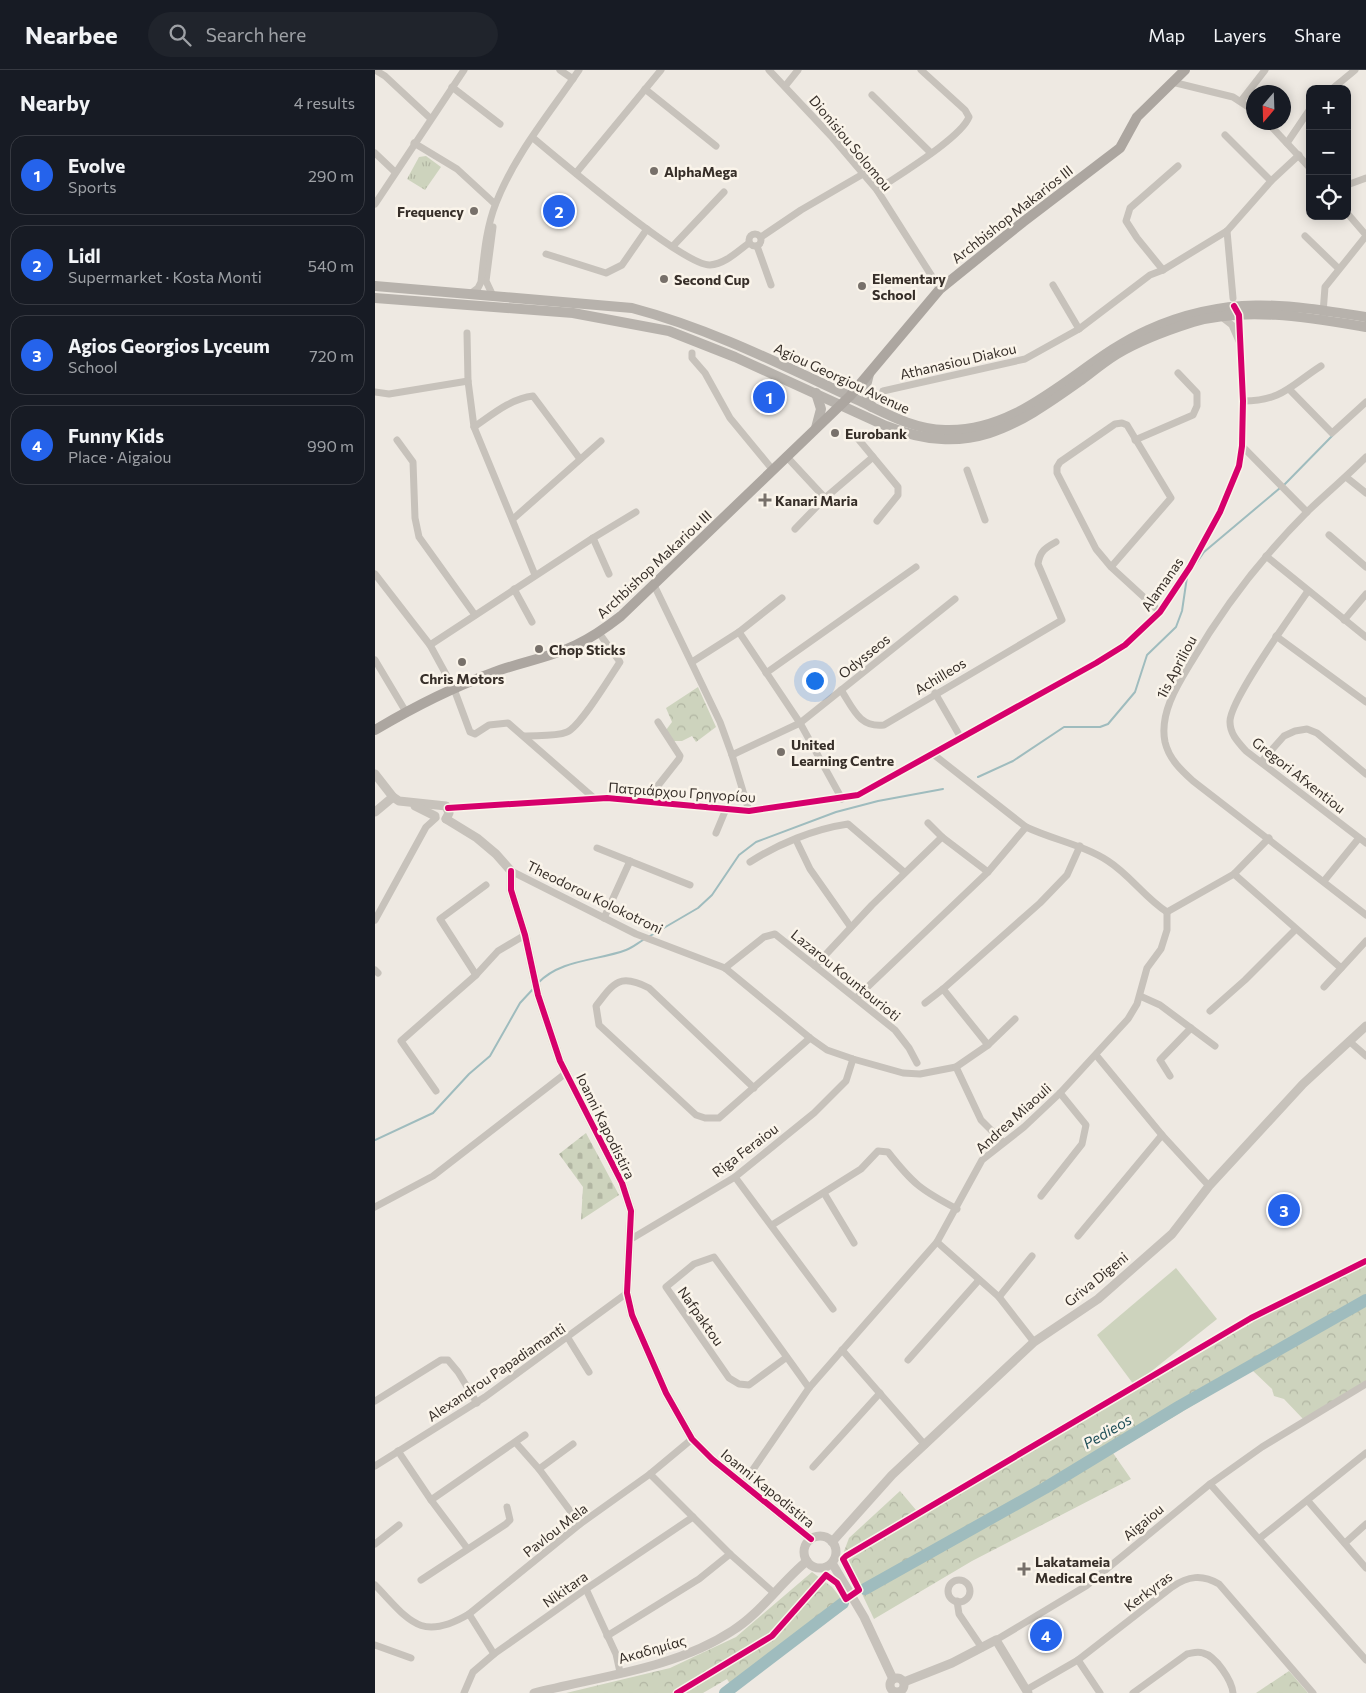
<!DOCTYPE html>
<meta charset="utf-8">
<style>
:root{--surface:#171b24;--page:#20242c;--text:#f1f3f6;--muted:#9ea1a6;--line:#363941;--accent:#2563eb}
body{margin:0;font-family:Commissioner,sans-serif;background:var(--page);color:var(--text)}
.controls{position:absolute;right:15px;top:15px;display:grid;overflow:hidden;border-radius:10px;box-shadow:0 2px 12px #0003}
.controls button{width:45px;height:45px;display:grid;place-items:center;padding:0;border:0;border-bottom:1px solid var(--line);background:var(--surface);color:var(--text);font:25px sans-serif}
.compass{position:absolute;left:871px;top:15px;width:45px;height:45px;border-radius:50%;background:var(--surface);box-shadow:0 2px 12px #0003;rotate:199deg}
.you{position:absolute;left:439px;top:610px;width:18px;height:18px;margin:-12px;border:4px solid #fff;border-radius:50%;background:#1a73e8;box-shadow:0 0 0 8px #1a73e833}
.badge{display:grid;place-items:center;width:32px;height:32px;border-radius:50%;background:var(--accent);color:#fff;font-size:16px;font-weight:700}
.pin{position:absolute;translate:-50% -50%;border:2px solid #fff;box-shadow:0 1px 5px #0006}
.list{margin:0;padding:0;list-style:none}
h2{display:flex;justify-content:space-between;align-items:center;height:65px;margin:0;padding:0 20px;font-size:21px}
h2 small{font-size:16px;font-weight:400;color:var(--muted)}
.list li{display:grid;grid-template-columns:32px 1fr auto;gap:15px;align-items:center;box-sizing:border-box;height:80px;margin:0 10px 10px;padding:0 10px;border:1px solid var(--line);border-radius:15px}
.list b{display:block;font-size:19px;white-space:nowrap}
.list p{margin:0;font-size:16px;white-space:nowrap;color:var(--muted)}
.list em{font-size:16px;font-style:normal;color:var(--muted)}
.icon{flex:none;width:28px;height:28px;fill:none;stroke:currentColor;stroke-width:2;stroke-linecap:round;stroke-linejoin:round}
.map{position:relative;flex:none;width:991px;height:1623px;overflow:hidden}
header{display:flex;align-items:center;gap:30px;box-sizing:border-box;height:70px;padding:0 25px;background:var(--surface);border-bottom:1px solid var(--line)}
header strong{font-size:24px}
nav{display:flex;gap:28px;margin-inline-start:auto;font-size:18px}
.search{width:350px;height:45px;background:var(--page);display:flex;align-items:center;gap:12px;box-sizing:border-box;padding:0 18px;border-radius:28px;color:var(--muted);font-size:19px}
main{display:flex}
aside{flex:1;background:var(--surface)}
.map>svg:first-child{display:block}
.grass{fill:url(#grass-tufts)}
.forest{fill:url(#forest-crowns)}
.cemetery{fill:url(#cemetery-stones)}
.pitch{fill:#cdd3bd}
.lines{fill:none;stroke-linecap:round;stroke-linejoin:round}
.stream{stroke:#9fbcbe;stroke-width:2}
.river{stroke:#9fbcbe;stroke-width:12}
.minor{stroke:#c7c2bb;stroke-width:7}
.tertiary{stroke:#c7c2bb;stroke-width:9}
.secondary{stroke:#b7b2ac;stroke-width:10}
.primary{stroke:#aca6a0;stroke-width:10}
.cycleway-casing{stroke:#faf4ea;stroke-width:9}
.cycleway{stroke:#d6006c;stroke-width:6}
.poi-dot{fill:#77706a;stroke:#faf4ea;stroke-width:2}
.labels{text-anchor:middle;dominant-baseline:central;stroke-width:5;stroke-linejoin:round;paint-order:stroke}
.street-label{font-size:14px;fill:#372f29;stroke:#faf4ea}
.poi-label{font-size:14px;font-weight:bold;fill:#372f29;stroke:#faf4ea;text-anchor:start}
.water-label{font-size:15px;font-style:italic;fill:#1f4f58;stroke:#faf4ea}
</style>
<header>
<strong>Nearbee</strong>
<div class="search"><svg class="icon" aria-label="search" viewBox="0 0 24 24"><circle cx="10" cy="10" r="6"/><path d="M15 15l6 6"/></svg>Search here</div>
<nav><a>Map</a><a>Layers</a><a>Share</a></nav>
</header>
<main>
<aside>
<h2>Nearby<small>4 results</small></h2>
<ul class="list">
<li><span class="badge">1</span><div><b>Evolve</b><p>Sports</p></div><em>290 m</em></li>
<li><span class="badge">2</span><div><b>Lidl</b><p>Supermarket · Kosta Monti</p></div><em>540 m</em></li>
<li><span class="badge">3</span><div><b>Agios Georgios Lyceum</b><p>School</p></div><em>720 m</em></li>
<li><span class="badge">4</span><div><b>Funny Kids</b><p>Place · Aigaiou</p></div><em>990 m</em></li>
</ul>
</aside>
<div class="map">
<svg width="991" height="1623" viewBox="0 0 991 1623">
<defs>
<pattern id="grass-tufts" width="24" height="20" patternUnits="userSpaceOnUse" patternTransform="scale(1.25)"><rect width="24" height="20" fill="#cdd3bd"/><path d="M3 7l-1-3M5 7V3M7 7l1-3M15 17l-1-3M17 17v-4M19 17l1-3" fill="none" stroke="#b1b5a2"/></pattern>
<pattern id="forest-crowns" width="20" height="18" patternUnits="userSpaceOnUse" patternTransform="scale(1.25)"><rect width="20" height="18" fill="#cdd3bd"/><path d="M2 6a3 3 0 1 1 6 0M12 15a3 3 0 1 1 6 0" fill="none" stroke="#b1b5a2"/></pattern>
<pattern id="cemetery-stones" width="16" height="16" patternUnits="userSpaceOnUse" patternTransform="scale(1.25)"><rect width="16" height="16" fill="#cdd3bd"/><path d="M2 7V4a2 2 0 0 1 4 0v3zM10 15v-3a2 2 0 0 1 4 0v3z" fill="#b1b5a2"/></pattern>
</defs>
<rect width="100%" height="100%" fill="#eee9e2"/>
<polygon class="grass" points="51,86 66,97 50,120 32,109 44,87"/>
<g class="forest">
<polygon points="323,617 341,657 321,672 317,666 307,671 297,671 291,660 297,652 291,638"/>
<polygon points="991,1188 991,1311 929,1350 909,1329 899,1326 897,1319 877,1300 738,1383 756,1409 597,1491 499,1549 468,1484 474,1468 525,1421 541,1440 710,1346 864,1253 971,1201"/>
<polygon points="437,1502 457,1517 473,1537 357,1617 352,1609 328,1623 191,1623 295,1598 361,1567"/>
<polygon points="914,1601 933,1623 881,1623"/>
</g>
<polygon class="cemetery" points="211,1063 244,1125 206,1150 208,1117 184,1084"/>
<polygon class="pitch" points="801,1198 842,1249 759,1315 722,1265"/>
<g class="lines">
<g class="stream">
<polyline points="909,415 958,365"/>
<polyline points="817,499 829,482 905,418"/>
<polyline points="603,707 638,691 689,657 725,657 733,654 760,622 772,585 801,557 807,541 812,507"/>
<polyline points="275,866 323,838 337,825 364,785 381,772 461,742 503,731 568,719"/>
<path d="M163,913C186,889 222,891 251,880C257,878 263,873 268,870"/>
<polyline points="0,1070 58,1043 94,1004 115,986 145,933 158,919"/>
</g>
<g class="river">
<polyline points="490,1519 670,1418 805,1336 991,1230"/>
<polyline points="350,1623 468,1533"/>
</g>
<g class="minor">
<polyline points="0,0 10,6 55,48"/>
<polyline points="185,0 198,9"/>
<polyline points="394,0 456,66 502,120 565,219"/>
<polyline points="797,12 858,27 878,40"/>
<polyline points="411,15 423,0"/>
<polyline points="77,17 125,54"/>
<polyline points="270,19 341,76"/>
<polyline points="957,19 980,0"/>
<polyline points="497,25 556,83"/>
<polyline points="866,31 890,0"/>
<polyline points="892,52 935,98"/>
<polyline points="850,65 896,111"/>
<path d="M158,68C185,90 308,196 335,195C350,194 363,181 374,173"/>
<polyline points="39,73 82,99 120,134"/>
<polyline points="912,73 935,39"/>
<polyline points="0,83 20,102"/>
<polyline points="201,103 286,0"/>
<polyline points="972,115 991,108"/>
<path d="M502,120C522,106 586,68 594,47L590,40L546,0"/>
<polyline points="0,134 89,0"/>
<polyline points="972,143 991,165"/>
<polyline points="118,157 111,211 118,226"/>
<polyline points="852,161 858,228"/>
<circle cx="380" cy="170" r="6"/>
<polyline points="930,166 963,198"/>
<polyline points="386,167 426,140 488,104"/>
<polyline points="298,176 349,122"/>
<polyline points="382,176 396,215"/>
<polyline points="171,184 231,203 247,195 272,159"/>
<polyline points="788,200 762,168 751,151 755,138 803,96"/>
<polyline points="678,215 704,259"/>
<path d="M95,224L103,218L106,212C109,185 111,158 121,133C140,84 175,43 204,0"/>
<polyline points="948,243 950,217 991,166"/>
<polyline points="848,248 857,255 864,271"/>
<polyline points="92,263 93,311 99,357 160,505"/>
<polyline points="317,283 317,288 330,303 355,348 397,399"/>
<polyline points="914,319 957,363 991,332"/>
<polyline points="508,321 650,289 704,259 775,205 788,200 852,161 896,111 924,85"/>
<polyline points="0,322 14,324 93,311"/>
<path d="M868,331C907,331 915,316 946,296"/>
<path d="M99,357C118,344 135,329 158,326L205,389"/>
<polyline points="479,364 523,417 523,425 502,451"/>
<polyline points="22,370 38,392 40,448 44,467 100,545"/>
<polyline points="760,370 818,345 822,336 822,323 803,303"/>
<polyline points="867,376 932,442"/>
<polyline points="411,386 450,428 420,459"/>
<path d="M991,387C972,406 952,423 933,441C888,486 849,536 817,591C803,614 784,643 790,672C794,689 806,700 818,711L991,845"/>
<polyline points="592,400 610,450"/>
<polyline points="971,407 991,423"/>
<polyline points="450,428 498,387"/>
<polyline points="138,449 226,371"/>
<polyline points="954,465 991,497"/>
<polyline points="218,468 234,504"/>
<polyline points="891,486 991,567"/>
<polyline points="736,497 796,428 752,355 747,353 740,354 685,392 682,397 682,403 721,479 736,497 785,542"/>
<polyline points="0,504 55,575 79,619 95,662 100,664 114,655 133,653 220,729"/>
<polyline points="279,515 345,652 357,685 374,741"/>
<polyline points="139,519 157,552"/>
<path d="M933,521C918,543 854,631 855,652C855,664 863,672 871,681L991,773"/>
<polyline points="969,550 991,524"/>
<polyline points="364,562 425,653 467,729"/>
<polyline points="901,566 991,632"/>
<polyline points="55,575 218,468 261,442"/>
<polyline points="0,590 31,642"/>
<polyline points="317,592 364,562 407,528"/>
<polyline points="391,603 541,497"/>
<path d="M466,620C478,638 484,658 509,655L687,550L663,494C665,481 670,478 681,472"/>
<polyline points="560,623 586,668"/>
<path d="M149,666C162,665 180,667 192,662C205,657 235,607 245,592L224,563"/>
<path d="M558,684L651,757C679,770 708,775 733,791C755,805 770,828 792,842"/>
<polyline points="357,685 425,653 580,529"/>
<polyline points="886,692 909,666 920,661 932,659 942,663 991,704"/>
<polyline points="270,732 304,689 305,686 283,652"/>
<polyline points="73,738 232,728 374,741 483,725 721,593 750,575 785,542 815,497 845,442 864,396 867,376 868,331 864,245 862,241"/>
<polyline points="553,753 567,767"/>
<polyline points="341,763 351,739"/>
<polyline points="421,770 435,799 475,856"/>
<polyline points="222,778 315,815"/>
<path d="M375,792C403,774 439,759 473,754L529,802"/>
<polyline points="136,801 261,864 350,898 435,968 452,980 478,989 528,1003 545,1004 581,997 613,975 640,949"/>
<polyline points="859,804 966,898"/>
<polyline points="949,811 984,768"/>
<polyline points="792,842 859,804 894,768"/>
<polyline points="229,848 255,791"/>
<polyline points="0,850 51,757 61,748"/>
<polyline points="440,896 497,835 567,767 613,802"/>
<polyline points="350,898 389,867 400,864 520,960 534,978 542,993"/>
<polyline points="0,900 3,903"/>
<polyline points="101,905 65,849 111,815"/>
<polyline points="949,917 991,871"/>
<polyline points="568,919 613,975"/>
<polyline points="765,926 785,935 840,976"/>
<polyline points="481,928 613,802 651,757"/>
<polyline points="550,933 568,919 665,833 692,805 705,776"/>
<polyline points="835,941 870,910 920,860"/>
<polyline points="974,971 991,986"/>
<polyline points="721,985 787,1065 834,1116"/>
<polyline points="581,997 606,1050 628,1072"/>
<polyline points="795,1006 785,990 816,958"/>
<path d="M379,1018L274,918C245,903 239,912 221,936L224,955L321,1045L330,1048H344L435,968"/>
<polyline points="61,1021 26,971 101,905 123,881 150,865"/>
<polyline points="360,1107 458,1239"/>
<polyline points="449,1123 479,1173"/>
<polyline points="666,1126 707,1074 711,1055 685,1023"/>
<polyline points="0,1137 58,1106 191,1003"/>
<path d="M397,1155L486,1099L503,1081L513,1082C538,1114 546,1120 582,1139"/>
<polyline points="703,1166 787,1065"/>
<polyline points="256,1169 360,1107 439,1043 471,1011 478,989"/>
<polyline points="562,1172 624,1227 659,1272"/>
<polyline points="624,1227 657,1186"/>
<polyline points="193,1268 214,1302"/>
<polyline points="467,1280 550,1375"/>
<path d="M412,1287L374,1315L364,1314L354,1308L291,1217L319,1194L339,1187C371,1231 403,1274 434,1318"/>
<polyline points="533,1290 604,1210"/>
<polyline points="0,1331 66,1290 73,1290 83,1302 102,1333"/>
<polyline points="141,1373 164,1399 205,1454"/>
<polyline points="23,1381 56,1430"/>
<polyline points="0,1396 110,1327 252,1223"/>
<polyline points="438,1397 505,1323"/>
<polyline points="164,1399 198,1374"/>
<polyline points="275,1404 355,1484 399,1523"/>
<polyline points="368,1414 434,1318 562,1172 607,1090 649,1057 685,1023 753,949 762,934 772,898 786,879 792,860 792,842"/>
<polyline points="835,1414 991,1590"/>
<polyline points="933,1431 991,1498"/>
<polyline points="885,1468 991,1383"/>
<polyline points="970,1473 991,1454"/>
<polyline points="0,1474 24,1455"/>
<polyline points="92,1478 56,1430 150,1365"/>
<polyline points="46,1510 131,1454 135,1450 132,1437"/>
<circle cx="584" cy="1521" r="11"/>
<path d="M0,1515C34,1550 45,1573 94,1544L205,1454L275,1404L317,1369"/>
<polyline points="211,1519 241,1584 245,1602"/>
<polyline points="582,1531 584,1544 607,1578"/>
<polyline points="94,1544 119,1584"/>
<polyline points="232,1566 324,1509 355,1484"/>
<polyline points="621,1570 711,1516 835,1414 887,1377 991,1314"/>
<polyline points="0,1575 36,1588"/>
<polyline points="703,1590 725,1623"/>
<path d="M651,1620L703,1590L797,1517C813,1506 827,1504 844,1514L938,1623"/>
<polyline points="89,1623 98,1602 119,1584 211,1519 318,1447"/>
<path d="M758,1623L812,1584C818,1583 822,1581 828,1583C841,1586 857,1611 858,1623"/>
</g>
<g class="tertiary">
<polyline points="0,704 18,727 24,731 71,736 74,743 71,749"/>
<polyline points="40,736 60,746"/>
<polyline points="0,742 18,727"/>
<polyline points="71,749 102,768 121,784 136,801 136,820 150,865 163,925 185,991 247,1113 256,1141 252,1223 257,1245 291,1323 317,1369 337,1389 436,1469"/>
<circle cx="445" cy="1482" r="16"/>
<polyline points="457,1472 517,1405 659,1272 723,1229 797,1164 834,1116 928,1014 991,956"/>
<polyline points="457,1493 489,1547 518,1609"/>
<circle cx="522" cy="1615" r="7"/>
<polyline points="529,1612 577,1593 621,1570 653,1623"/>
<path d="M159,1623C225,1606 299,1599 357,1561C386,1543 406,1512 432,1491"/>
</g>
<g class="secondary">
<path d="M0,216L257,238C333,258 403,293 474,326C506,340 534,359 570,360C650,363 705,290 773,260C851,225 910,234 991,247"/>
<path d="M0,228L198,243L294,261L360,287L511,356C593,388 639,358 705,311C717,302 729,292 742,284C765,270 793,260 818,252C872,236 937,248 991,257"/>
<polyline points="494,304 490,320 497,337"/>
<polyline points="441,323 446,339 441,358"/>
</g>
<path class="primary" d="M0,660C37,638 76,618 117,603C145,592 174,588 201,575C218,567 232,557 246,546L475,326L565,219L648,152L745,78L762,47L810,0"/>
<g class="cycleway-casing">
<g id="cycleway">
<polyline points="73,738 232,728 374,741 483,725 721,593 750,575 785,542 815,497 845,442 864,396 867,376 868,331 864,245 859,236"/>
<polyline points="136,801 136,820 150,865 163,925 185,991 247,1113 256,1141 252,1223 257,1245 291,1323 317,1369 337,1389 436,1469"/>
<polyline points="302,1623 397,1566 451,1505 462,1513 471,1529 484,1520 468,1489 471,1486 876,1248 991,1191"/>
</g>
</g>
<use href="#cycleway" class="cycleway"/>
</g>
<g class="poi-dot">
<circle cx="279" cy="101" r="5"/>
<circle cx="99" cy="141" r="5"/>
<circle cx="289" cy="209" r="5"/>
<circle cx="487" cy="216" r="5"/>
<circle cx="460" cy="363" r="5"/>
<path d="M387.5 422.5h5v5h5v5h-5v5h-5v-5h-5v-5h5z"/>
<circle cx="164" cy="579" r="5"/>
<circle cx="87" cy="592" r="5"/>
<circle cx="406" cy="682" r="5"/>
<path d="M646.5 1491.5h5v5h5v5h-5v5h-5v-5h-5v-5h5z"/>
</g>
<g class="labels">
<g class="street-label">
<text transform="translate(476 73) rotate(50)">Dionisiou Solomou</text>
<text transform="translate(637 144) rotate(-38)">Archbishop Makarios III</text>
<text transform="translate(583 291) rotate(-13)">Athanasiou Diakou</text>
<text transform="translate(467 308) rotate(25)">Agiou Georgiou Avenue</text>
<text transform="translate(279 494) rotate(-43)">Archbishop Makariou III</text>
<text transform="translate(787 514) rotate(-55)">Alamanas</text>
<text transform="translate(489 586) rotate(-39)">Odysseos</text>
<text transform="translate(801 597) rotate(-62)">1is Apriliou</text>
<text transform="translate(565 606) rotate(-31)">Achilleos</text>
<text transform="translate(924 705) rotate(38)">Gregori Afxentiou</text>
<text transform="translate(307 722) rotate(4)">Πατριάρχου Γρηγορίου</text>
<text transform="translate(220 827) rotate(26)">Theodorou Kolokotroni</text>
<text transform="translate(471 905) rotate(39)">Lazarou Kountourioti</text>
<text transform="translate(638 1048) rotate(-42)">Andrea Miaouli</text>
<text transform="translate(231 1056) rotate(64)">Ioanni Kapodistira</text>
<text transform="translate(370 1080) rotate(-37)">Riga Feraiou</text>
<text transform="translate(721 1209) rotate(-39)">Griva Digeni</text>
<text transform="translate(326 1246) rotate(55)">Nafpaktou</text>
<text transform="translate(121 1302) rotate(-34)">Alexandrou Papadiamanti</text>
<text transform="translate(393 1418) rotate(39)">Ioanni Kapodistira</text>
<text transform="translate(768 1452) rotate(-40)">Aigaiou</text>
<text transform="translate(180 1460) rotate(-38)">Pavlou Mela</text>
<text transform="translate(190 1519) rotate(-35)">Nikitara</text>
<text transform="translate(773 1521) rotate(-37)">Kerkyras</text>
<text transform="translate(277 1579) rotate(-16)">Ακαδημίας</text>
</g>
<g class="poi-label">
<text x="289" y="101">AlphaMega</text>
<text x="89" y="141" text-anchor="end">Frequency</text>
<text x="497" y="208">Elementary<tspan x="497" dy="16">School</tspan></text>
<text x="299" y="209">Second Cup</text>
<text x="470" y="363">Eurobank</text>
<text x="400" y="430">Kanari Maria</text>
<text x="174" y="579">Chop Sticks</text>
<text x="87" y="608" text-anchor="middle">Chris Motors</text>
<text x="416" y="674">United<tspan x="416" dy="16">Learning Centre</tspan></text>
<text x="660" y="1491">Lakatameia<tspan x="660" dy="16">Medical Centre</tspan></text>
</g>
<g class="water-label">
<text transform="translate(732 1361) rotate(-30)">Pedieos</text>
</g>
</g>
</svg>
<div class="controls">
<button>+</button>
<button>−</button>
<button><svg class="icon" aria-label="locate" viewBox="0 0 24 24"><circle cx="12" cy="12" r="6"/><path d="M12 2v4M12 18v4M2 12h4M18 12h4"/></svg></button>
</div>
<svg class="compass" viewBox="-18 -18 36 36"><path d="M0-13l5 13h-10z" fill="#e53935"/><path d="M0 13l5-13h-10z" fill="#9ea1a6"/></svg>
<div class="you"></div>
<div class="pin badge" style="left:394px;top:327px">1</div>
<div class="pin badge" style="left:184px;top:141px">2</div>
<div class="pin badge" style="left:909px;top:1140px">3</div>
<div class="pin badge" style="left:671px;top:1565px">4</div>
</div>
</main>
